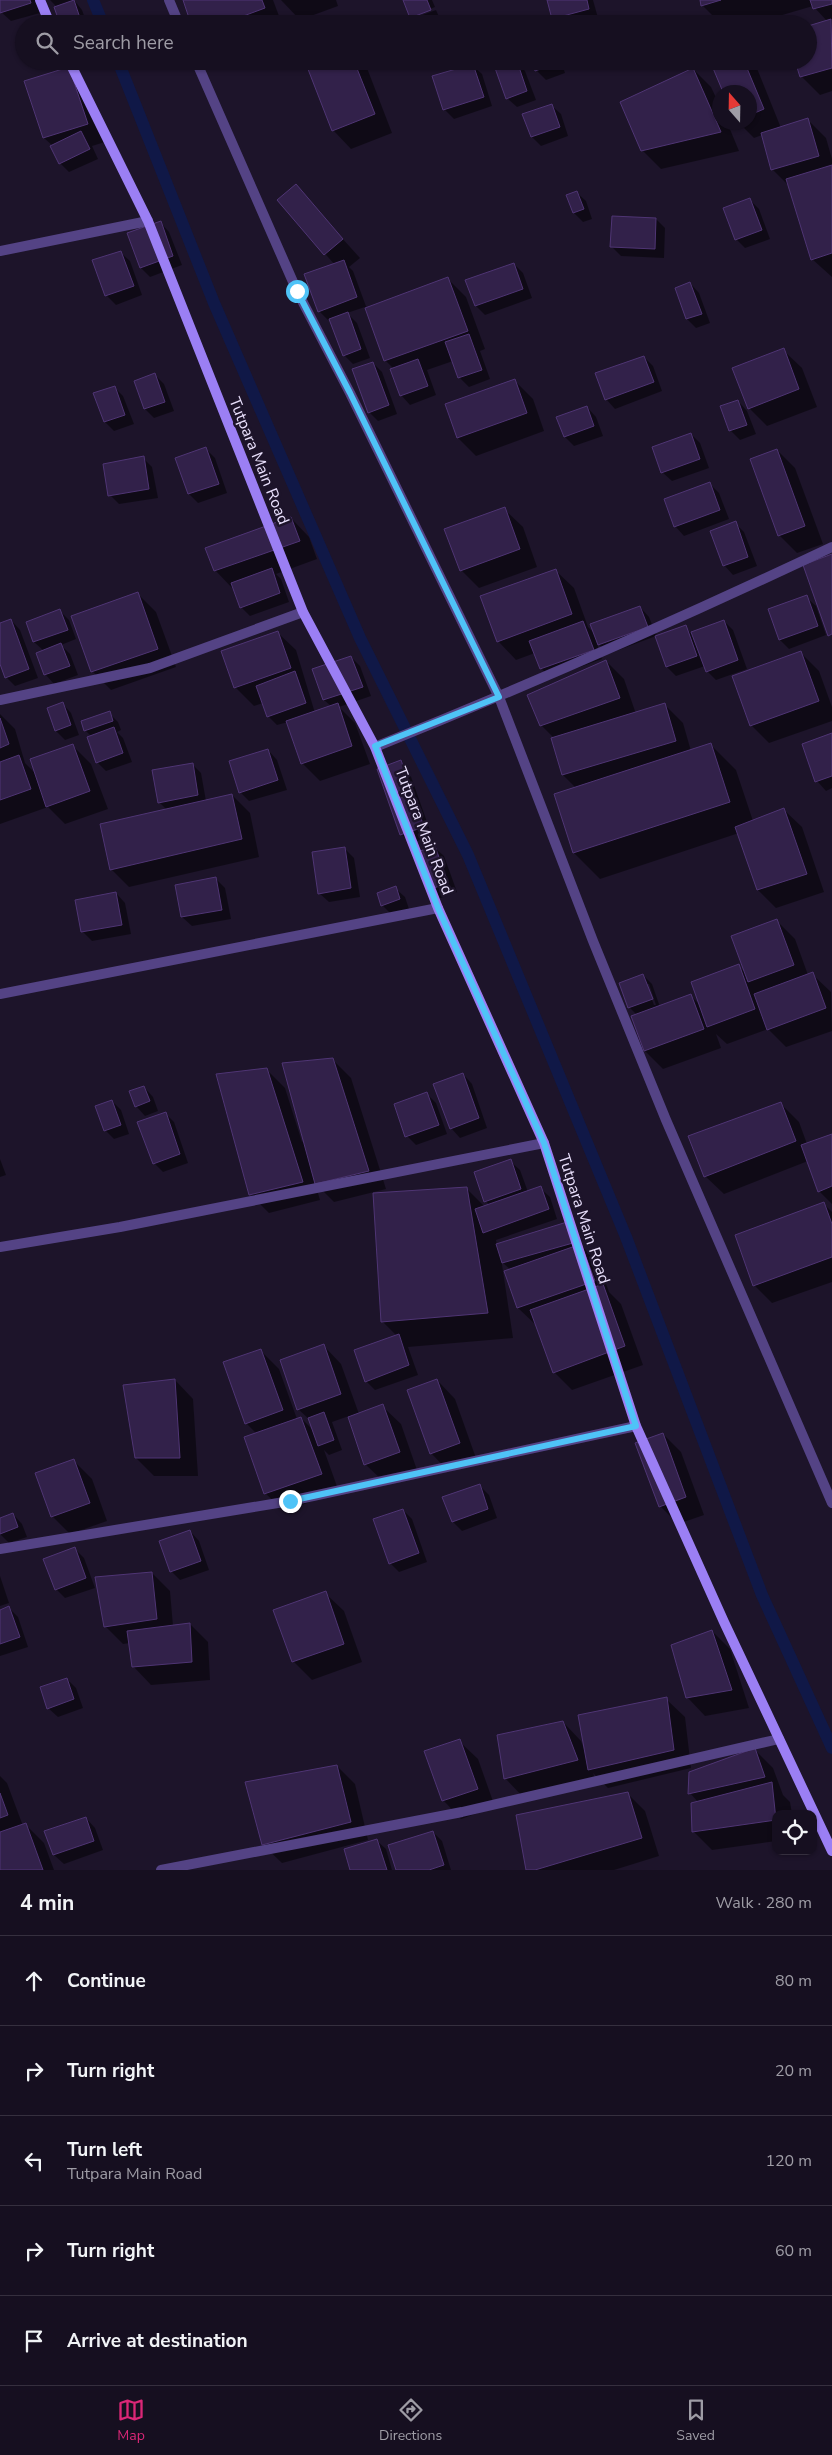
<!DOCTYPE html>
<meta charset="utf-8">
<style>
:root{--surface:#160f20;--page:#231d2d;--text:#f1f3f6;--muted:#9e9ca5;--line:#352f3e;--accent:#db2777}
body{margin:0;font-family:"Nunito Sans",sans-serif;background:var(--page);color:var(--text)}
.controls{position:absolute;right:15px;bottom:15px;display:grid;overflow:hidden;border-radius:10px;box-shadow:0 1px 4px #0004}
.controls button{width:45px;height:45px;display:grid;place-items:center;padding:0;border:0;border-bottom:1px solid var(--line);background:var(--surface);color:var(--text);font:25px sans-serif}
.compass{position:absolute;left:712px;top:85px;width:45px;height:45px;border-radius:50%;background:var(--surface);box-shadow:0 1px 4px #0004;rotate:340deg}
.stop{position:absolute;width:15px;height:15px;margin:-11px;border:4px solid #4fc3f7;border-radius:50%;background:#fff}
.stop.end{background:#4fc3f7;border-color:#fff;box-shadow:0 1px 5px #0008}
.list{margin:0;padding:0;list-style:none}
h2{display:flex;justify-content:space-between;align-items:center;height:65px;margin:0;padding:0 20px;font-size:21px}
h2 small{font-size:16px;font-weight:400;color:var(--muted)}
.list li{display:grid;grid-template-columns:32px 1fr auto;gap:15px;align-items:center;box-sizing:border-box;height:90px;padding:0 20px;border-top:1px solid var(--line)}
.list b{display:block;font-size:19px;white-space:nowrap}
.list p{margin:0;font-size:16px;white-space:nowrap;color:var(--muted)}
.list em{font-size:16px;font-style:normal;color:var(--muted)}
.icon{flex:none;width:28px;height:28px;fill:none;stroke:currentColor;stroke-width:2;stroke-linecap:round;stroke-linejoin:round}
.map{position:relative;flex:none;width:832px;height:1870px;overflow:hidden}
.search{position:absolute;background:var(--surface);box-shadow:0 1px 4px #0004;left:15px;right:15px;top:15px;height:55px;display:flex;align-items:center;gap:12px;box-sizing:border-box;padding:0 18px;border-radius:28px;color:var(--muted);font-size:19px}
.sheet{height:515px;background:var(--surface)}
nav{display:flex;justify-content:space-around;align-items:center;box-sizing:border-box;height:70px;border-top:1px solid var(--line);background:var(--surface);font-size:14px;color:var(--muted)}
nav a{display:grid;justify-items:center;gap:2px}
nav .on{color:var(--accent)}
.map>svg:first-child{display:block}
.shadow{fill:#0007;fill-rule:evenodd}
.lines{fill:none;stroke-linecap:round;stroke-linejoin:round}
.stream{stroke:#101847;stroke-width:12}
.building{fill:#32214a;stroke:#4f3574}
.street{stroke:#544385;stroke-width:10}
.secondary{stroke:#9b7ff4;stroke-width:10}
.route{stroke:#4fc3f7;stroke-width:6}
.labels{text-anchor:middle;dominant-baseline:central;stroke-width:5;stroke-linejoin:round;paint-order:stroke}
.street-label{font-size:16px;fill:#e9e0fc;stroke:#1d142a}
</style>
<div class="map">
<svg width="832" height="1870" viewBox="0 0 832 1870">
<rect width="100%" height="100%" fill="#1d142a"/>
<g class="shadow">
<polygon points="0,0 36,0 40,13 11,21 1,12"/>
<polygon points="50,0 74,0 82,10 87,24 62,24 57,7"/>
<polygon points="184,0 273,0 282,24 192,24"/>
<polygon points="281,0 336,0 338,6 300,20"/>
<polygon points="405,0 432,0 435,7 414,15 414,18 436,10 440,19 428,24 417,24 411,17"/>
<polygon points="548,0 593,0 598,18 577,24 559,24 553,18"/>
<polygon points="701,0 832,0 832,91 820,95 801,76 827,21 813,6 752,24 721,24 702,5"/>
<polygon points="317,61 360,61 367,68 392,133 351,149 333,130"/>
<polygon points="533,61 561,61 565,73 546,80 536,70"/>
<polygon points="712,61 754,61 781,128 808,120 826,138 832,159 832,277 812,259 790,187 772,169 762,135 754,138 738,122 750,122 750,92 724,92"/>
<polygon points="516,62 525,71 536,100 517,107 507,98"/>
<polygon points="472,65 482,74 492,106 454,119 445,110"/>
<polygon points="69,68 87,87 105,142 92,146 98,159 69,172 60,163 53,146 44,138"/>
<polygon points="693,69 711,87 720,106 720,122 727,122 739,151 661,169 642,150"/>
<polygon points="551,105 561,114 568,136 541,146 532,137"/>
<polygon points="295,186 360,258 349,267 353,271 367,309 448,279 466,297 485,349 480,351 490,379 469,387 460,378 453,361 427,370 436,395 410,405 401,395 394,369 385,360 365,307 347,313 357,323 370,358 353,364 344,355 331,319 328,320 319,311 335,265 278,200"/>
<polygon points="576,192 586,201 592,219 583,222 574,213"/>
<polygon points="749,199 759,209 770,239 745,248 736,239"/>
<polygon points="656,219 665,228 664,258 621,256 612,247"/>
<polygon points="160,222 169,232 182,265 150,277 141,268 129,234"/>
<polygon points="120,252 130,261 142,295 116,305 107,296 94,261"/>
<polygon points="514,264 523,273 532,298 485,315 476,306"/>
<polygon points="690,283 699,293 710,323 696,328 687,319"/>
<polygon points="783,350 802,368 817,407 767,426 749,408"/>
<polygon points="644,357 653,366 662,391 615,409 606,399"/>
<polygon points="373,363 382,372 397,414 378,421 369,412"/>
<polygon points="154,374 164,384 174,411 154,418 145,409"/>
<polygon points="514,380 533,399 544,431 476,456 458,438 446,405"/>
<polygon points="114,387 123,396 134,424 114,431 105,422 95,394"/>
<polygon points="738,401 747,411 756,434 740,440 730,430"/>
<polygon points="587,407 596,417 603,436 574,446 565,437 558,418"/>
<polygon points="691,434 700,443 709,468 672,481 662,472"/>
<polygon points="205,448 215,458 227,493 198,503 189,494"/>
<polygon points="777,450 795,468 823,544 797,553 779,535"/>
<polygon points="143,458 152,467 158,498 119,504 110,495"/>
<polygon points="710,484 719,493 729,519 684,536 675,526"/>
<polygon points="504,509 523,527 537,567 479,588 461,570"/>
<polygon points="291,518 309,537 317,559 276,574 281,579 289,602 250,616 241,607 233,589 215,570"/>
<polygon points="735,523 744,532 757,566 733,575 724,565"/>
<polygon points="555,570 574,588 588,627 596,635 640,607 649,617 657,637 685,627 691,633 724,621 733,630 747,669 716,680 707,671 705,666 676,676 667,667 656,636 608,654 596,641 602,659 550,678 541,668 535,653 516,660 498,641"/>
<polygon points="138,594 156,612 176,667 111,690 93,672 73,617"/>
<polygon points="806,597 816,606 826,635 789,649 780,640"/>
<polygon points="60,611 69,620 76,639 61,645 70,654 78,675 54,684 45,674 44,651 34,642 27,623"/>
<polygon points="11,620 20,630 38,678 15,686 6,677 0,660 0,624"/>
<polygon points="277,632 296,650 315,713 332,707 324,700 351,657 360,666 371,696 339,707 355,723 370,764 320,781 302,763 288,722 277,725 268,716 263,703 254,706 236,688 223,652"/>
<polygon points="801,653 819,671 832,707 832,721 769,743 751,725"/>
<polygon points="606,661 624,679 636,714 665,705 683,723 691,751 710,744 736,770 753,821 783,809 802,827 824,892 776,908 758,890 739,833 600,879 574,853 555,795 576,788 563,775 554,738 541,725"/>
<polygon points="62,703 71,713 79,735 65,740 56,731 49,708"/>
<polygon points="109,713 118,722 121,730 117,732 123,738 132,762 106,771 97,762 92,737 85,730"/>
<polygon points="0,714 15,729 25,763 36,774 73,746 91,764 108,809 65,824 48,807 0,824"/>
<polygon points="832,735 832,788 826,791 817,781"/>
<polygon points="268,750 277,760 287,790 249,801 240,792"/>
<polygon points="400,762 409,771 432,836 411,843 401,834"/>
<polygon points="192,764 201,773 206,801 232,795 250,813 259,857 129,887 111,869 167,810 159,802"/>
<polygon points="434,847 444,856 457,892 438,899 429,890"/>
<polygon points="345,849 354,858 360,897 329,902 319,893"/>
<polygon points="216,879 225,888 231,919 192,926 182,917 177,886"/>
<polygon points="395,888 405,897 409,909 392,915 383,906 378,894"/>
<polygon points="116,893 125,903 131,934 92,941 82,931"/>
<path d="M776,920L795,939L808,975L812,974L831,992L832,1031L786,1047L768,1029L727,1044L716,1034L721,1048L663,1069L645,1051L637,1015L629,1007L643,975L652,984L660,1007L691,996L701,1006L738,966L746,973ZM646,984H649L656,1005H654Z"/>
<polygon points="332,1059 351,1078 386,1189 334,1202 315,1183 320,1200 269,1213 250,1194 267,1070 285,1088 302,1142 304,1141"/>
<polygon points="463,1074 472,1084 487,1128 460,1138 451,1128"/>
<polygon points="144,1087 153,1097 158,1111 145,1116 136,1106"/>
<polygon points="427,1094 436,1103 447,1134 416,1145 407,1136"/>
<polygon points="112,1101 121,1110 129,1134 114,1139 105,1130"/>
<polygon points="781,1104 799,1122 807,1144 832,1135 832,1204 819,1191 808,1161 724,1194 705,1176"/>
<polygon points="165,1113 174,1122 188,1163 163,1172 154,1163"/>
<polygon points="0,1159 6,1175 0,1177"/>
<polygon points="510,1161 520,1170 528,1192 540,1188 550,1197 557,1219 496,1240 497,1245 567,1224 581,1245 599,1264 609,1292 621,1304 643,1365 572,1390 554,1372 537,1326 518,1308 506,1272 511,1270 503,1263 500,1251 513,1338 408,1347 418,1375 375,1390 366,1381 397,1336 382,1321 466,1188 485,1207 490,1206 486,1201"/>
<polygon points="824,1204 832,1212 832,1282 772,1303 754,1285"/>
<polygon points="323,1345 341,1364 359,1414 382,1406 401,1424 417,1470 384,1482 365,1464 349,1416 332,1422 342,1450 329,1455 324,1450 339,1492 284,1511 265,1493 257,1434 246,1423 261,1351 279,1369 297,1419 301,1418 315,1432 311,1421 298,1409"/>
<polygon points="175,1380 193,1399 198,1476 154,1476 136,1458"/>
<polygon points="437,1380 455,1399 477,1461 449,1472 431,1453"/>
<polygon points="663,1434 681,1452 704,1515 678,1524 660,1506"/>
<polygon points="74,1461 92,1479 107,1521 70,1534 52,1516"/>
<polygon points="480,1486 489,1495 497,1518 462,1531 453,1522 444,1498"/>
<polygon points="403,1510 412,1519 427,1562 399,1572 390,1563"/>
<polygon points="13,1514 22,1524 27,1537 9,1543 0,1534 0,1519"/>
<polygon points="190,1531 199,1541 209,1570 180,1580 171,1571"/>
<polygon points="75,1549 84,1558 95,1588 65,1598 56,1589"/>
<polygon points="152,1573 170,1591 173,1626 190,1624 208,1642 210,1680 151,1685 133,1666 130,1643 123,1644 105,1626"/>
<polygon points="0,1576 9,1603 0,1606"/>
<polygon points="325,1593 344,1611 362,1662 312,1680 294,1662 275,1611"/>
<polygon points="9,1608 18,1617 28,1647 0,1656 0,1611"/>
<polygon points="712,1631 730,1649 749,1708 705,1716 687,1697"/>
<polygon points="67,1679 76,1688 83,1708 58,1717 48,1708"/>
<polygon points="666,1699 685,1717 691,1768 608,1788 593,1773 595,1778 523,1797 505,1778 563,1722 581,1741 584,1749"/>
<polygon points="459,1741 478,1759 495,1807 461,1819 443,1800"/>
<polygon points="754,1749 773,1768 783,1795 790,1802 792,1814 776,1814 776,1841 712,1850 694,1832 693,1804 698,1802 690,1793"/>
<polygon points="337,1766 355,1784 368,1840 282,1863 263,1845"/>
<polygon points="0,1776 7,1783 23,1826 26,1825 44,1843 54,1870 0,1870"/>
<polygon points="627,1793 645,1811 659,1856 614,1870 527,1870"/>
<polygon points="86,1818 95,1828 103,1850 64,1864 54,1855 46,1832"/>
<polygon points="433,1832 442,1841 451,1870 397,1870"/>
<polygon points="376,1840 386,1849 392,1870 352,1870"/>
</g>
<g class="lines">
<g class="stream">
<polyline points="93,0 103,24"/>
<polyline points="118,61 214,303 360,638 468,855 626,1237 762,1595 832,1748"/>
</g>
</g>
<g class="building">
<polygon points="0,0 30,0 31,3 0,13"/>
<polygon points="74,0 82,24 60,24 54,7"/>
<polygon points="183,0 262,0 265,8 222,24 191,24"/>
<polygon points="403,0 427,0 431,10 410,18"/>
<polygon points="547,0 587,0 589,9 552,19"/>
<polygon points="700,0 721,0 701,6"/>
<polygon points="810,0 832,0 832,4 813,9"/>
<polygon points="539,16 542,24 518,24 518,23"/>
<polygon points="831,19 832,68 800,77 795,61 808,61 808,26"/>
<polygon points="314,61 354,61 375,114 332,131 306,64"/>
<polygon points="517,61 527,91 506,99 495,68"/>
<polygon points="532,61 556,61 557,63 535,71"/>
<polygon points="710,61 744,61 764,109 750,115 750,92 723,92"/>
<polygon points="473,64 484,97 443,110 432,76"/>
<polygon points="69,67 88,124 43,138 24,81"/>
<polygon points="693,68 721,132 641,151 620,102"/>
<polygon points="552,104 560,127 531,137 522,114"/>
<polygon points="808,118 819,156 771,170 761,133"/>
<polygon points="81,131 90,149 59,164 50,146"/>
<polygon points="832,165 832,253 811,260 786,179"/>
<polygon points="296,184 343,239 324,255 277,200"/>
<polygon points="577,191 584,209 573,213 566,195"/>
<polygon points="750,198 762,230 735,240 723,208"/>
<polygon points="612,216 656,218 655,249 610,247"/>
<polygon points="161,221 173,256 140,268 127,233"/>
<polygon points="121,251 134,286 105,296 92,260"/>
<polygon points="344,260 357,297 318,312 304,274"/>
<polygon points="514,263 523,289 475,306 465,280"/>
<polygon points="448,277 468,331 384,361 365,308"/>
<polygon points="690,282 702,314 686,319 675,288"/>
<polygon points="348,312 361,349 343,356 329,319"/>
<polygon points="469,334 482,370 458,378 445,342"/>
<polygon points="784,348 799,389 748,409 732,368"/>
<polygon points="644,356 654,382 605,400 595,373"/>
<polygon points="418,359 428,386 400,396 390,369"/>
<polygon points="373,362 389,405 368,413 352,369"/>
<polygon points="155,373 165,402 144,409 134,381"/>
<polygon points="515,379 527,413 457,438 445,404"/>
<polygon points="115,386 125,415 104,422 93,393"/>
<polygon points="738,400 747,425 729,431 720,406"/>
<polygon points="587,406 594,426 564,437 556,417"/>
<polygon points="691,433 700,459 661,473 652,447"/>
<polygon points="206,447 219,484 188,494 175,458"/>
<polygon points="777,449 805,526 778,536 750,459"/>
<polygon points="144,456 149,489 108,496 103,464"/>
<polygon points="710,482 720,510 674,527 664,499"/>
<polygon points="505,507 520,549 460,571 444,529"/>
<polygon points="291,517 300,541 214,571 205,548"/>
<polygon points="736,521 748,557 723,566 710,531"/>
<polygon points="832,554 832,634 828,636 803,565"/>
<polygon points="272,568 280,593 240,608 231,583"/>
<polygon points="556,569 572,614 497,642 480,596"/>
<polygon points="138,592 158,649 91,672 71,616"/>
<polygon points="807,595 818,626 779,640 768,609"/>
<polygon points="640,606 648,627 598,645 590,624"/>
<polygon points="60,609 68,630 33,642 26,622"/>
<polygon points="11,619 29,669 5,678 0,664 0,623"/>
<polygon points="724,620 738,660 706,672 691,632"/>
<polygon points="583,621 594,650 540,669 529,641"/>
<polygon points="686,625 697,656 666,667 655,636"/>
<polygon points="278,631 291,668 234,688 221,651"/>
<polygon points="61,643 70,666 44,675 36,653"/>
<polygon points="801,651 819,701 750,726 732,676"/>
<polygon points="351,656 363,687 323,700 312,669"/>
<polygon points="606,660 620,698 540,726 527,695"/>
<polygon points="295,671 306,703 267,717 256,686"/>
<polygon points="63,702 71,725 55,731 47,708"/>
<polygon points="338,703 352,746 301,764 286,721"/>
<polygon points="665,703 676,741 562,775 551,738"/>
<polygon points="110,711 113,721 84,731 81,721"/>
<polygon points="0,718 9,744 0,748"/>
<polygon points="114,727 123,753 96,763 87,737"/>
<polygon points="832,733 832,776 815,782 802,744"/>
<polygon points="711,743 730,802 573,853 554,794"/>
<polygon points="73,744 90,791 46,807 30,759"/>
<polygon points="268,749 278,780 239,793 229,761"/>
<polygon points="19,755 31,789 0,800 0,762"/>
<polygon points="401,760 424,827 400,835 377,769"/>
<polygon points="193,763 198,795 158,803 152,770"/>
<polygon points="232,794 242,839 110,870 100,824"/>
<polygon points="784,808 807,874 757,890 735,827"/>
<polygon points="435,846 448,883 428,890 414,853"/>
<polygon points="345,847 351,888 318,894 312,852"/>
<polygon points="216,877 222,910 181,917 175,885"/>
<polygon points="396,886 400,899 381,906 377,893"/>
<polygon points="116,892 122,925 81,932 75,900"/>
<polygon points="777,919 794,965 748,982 731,936"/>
<polygon points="739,964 755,1009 707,1027 691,982"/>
<polygon points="813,972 826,1008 767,1030 754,994"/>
<polygon points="643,974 653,999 628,1008 619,983"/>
<polygon points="691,994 704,1029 644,1051 631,1016"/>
<polygon points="333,1058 369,1171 315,1184 282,1063"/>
<polygon points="267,1068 303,1182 249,1195 216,1074"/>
<polygon points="463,1073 479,1118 450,1129 433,1084"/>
<polygon points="144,1086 150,1101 135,1107 129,1091"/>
<polygon points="427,1092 439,1125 405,1137 394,1104"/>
<polygon points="112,1100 121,1125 104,1131 95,1106"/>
<polygon points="781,1102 796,1141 704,1177 688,1136"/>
<polygon points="166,1112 180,1154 153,1164 137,1122"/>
<polygon points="832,1134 832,1186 818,1192 801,1145"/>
<polygon points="511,1159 521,1189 484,1202 474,1172"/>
<polygon points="541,1186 549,1209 483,1233 475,1209"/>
<polygon points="467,1187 488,1313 381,1322 373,1193"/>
<polygon points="824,1202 832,1224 832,1257 753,1286 735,1235"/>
<polygon points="567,1222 573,1243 502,1263 496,1244"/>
<polygon points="581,1244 595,1281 517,1308 504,1271"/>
<polygon points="603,1284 625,1346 553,1373 530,1310"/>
<polygon points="399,1334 409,1365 365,1382 354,1350"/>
<polygon points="324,1344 341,1394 297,1410 280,1360"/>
<polygon points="261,1349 283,1410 245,1424 223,1362"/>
<polygon points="175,1379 180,1458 135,1458 123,1385"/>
<polygon points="437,1379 460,1443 430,1454 407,1390"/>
<polygon points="383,1404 400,1452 364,1465 348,1417"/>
<polygon points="324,1412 334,1440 318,1446 308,1418"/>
<polygon points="301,1417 322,1474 264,1494 244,1437"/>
<polygon points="663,1433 686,1497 659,1507 635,1443"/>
<polygon points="74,1459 90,1503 51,1517 35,1473"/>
<polygon points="480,1484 488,1509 452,1522 442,1497"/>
<polygon points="403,1509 419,1553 389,1564 373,1519"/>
<polygon points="13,1513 18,1527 0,1534 0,1518"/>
<polygon points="190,1530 201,1561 170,1572 159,1541"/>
<polygon points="75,1547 86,1578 55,1590 43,1559"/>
<polygon points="152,1572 157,1619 104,1627 95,1577"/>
<polygon points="326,1591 344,1644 292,1662 273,1610"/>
<polygon points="9,1606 20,1637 0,1644 0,1610"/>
<polygon points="190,1623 192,1662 132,1667 127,1631"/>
<polygon points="712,1630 732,1690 686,1698 671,1645"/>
<polygon points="67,1678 74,1699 47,1709 40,1687"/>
<polygon points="667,1697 674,1750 588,1770 578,1715"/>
<polygon points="563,1721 578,1760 504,1779 497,1735"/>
<polygon points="460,1739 478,1789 442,1801 424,1751"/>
<polygon points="755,1748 765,1777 688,1794 689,1772"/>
<polygon points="337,1765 351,1822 262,1845 245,1782"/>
<polygon points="772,1782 776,1820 692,1832 691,1803"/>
<polygon points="628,1792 642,1838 535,1870 526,1870 516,1815"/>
<polygon points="0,1793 8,1815 0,1818"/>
<polygon points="86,1817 94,1841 53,1855 44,1831"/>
<polygon points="26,1823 43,1870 0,1870 0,1832"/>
<polygon points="433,1831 444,1865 429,1870 396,1870 388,1845"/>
<polygon points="377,1839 387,1870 350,1870 344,1849"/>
</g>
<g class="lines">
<g class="street">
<polyline points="169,0 179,24"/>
<polyline points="196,61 297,291 350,393 499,697 593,941 666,1120 832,1503"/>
<polyline points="0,251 148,221"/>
<polyline points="0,700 150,668 303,612"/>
<path d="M375,747C530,685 682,618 832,547"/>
<polyline points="0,994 438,908"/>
<polyline points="0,1247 120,1227 544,1143"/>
<polyline points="0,1549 290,1501 636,1426"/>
<polyline points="161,1870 462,1812 779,1739"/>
</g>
<g class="secondary">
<polyline points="40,0 50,24"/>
<polyline points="69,61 148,221 303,612 375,747 438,908 544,1143 636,1426 724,1622 832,1851"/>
</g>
</g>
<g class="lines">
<polyline class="route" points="290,1501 636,1426 544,1143 438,908 375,746 499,697 350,393 297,291"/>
</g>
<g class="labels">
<g class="street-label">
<text transform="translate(259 461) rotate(68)">Tutpara Main Road</text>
<text transform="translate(424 831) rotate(69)">Tutpara Main Road</text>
<text transform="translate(584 1219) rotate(72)">Tutpara Main Road</text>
</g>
</g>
</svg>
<div class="controls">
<button><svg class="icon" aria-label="locate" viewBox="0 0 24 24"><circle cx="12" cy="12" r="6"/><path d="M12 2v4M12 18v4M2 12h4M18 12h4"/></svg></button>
</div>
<svg class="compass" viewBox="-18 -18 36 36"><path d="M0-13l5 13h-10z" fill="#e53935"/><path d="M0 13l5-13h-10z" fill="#9e9ca5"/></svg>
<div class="stop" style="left:297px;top:291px"></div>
<div class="stop end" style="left:290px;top:1501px"></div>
<div class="search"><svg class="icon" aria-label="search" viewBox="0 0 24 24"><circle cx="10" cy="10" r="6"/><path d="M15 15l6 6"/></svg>Search here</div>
</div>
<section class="sheet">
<h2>4 min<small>Walk · 280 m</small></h2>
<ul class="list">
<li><svg class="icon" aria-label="ahead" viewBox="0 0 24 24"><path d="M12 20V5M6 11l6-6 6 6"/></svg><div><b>Continue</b></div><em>80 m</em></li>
<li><svg class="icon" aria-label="right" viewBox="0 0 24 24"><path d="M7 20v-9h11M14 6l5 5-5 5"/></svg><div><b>Turn right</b></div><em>20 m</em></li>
<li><svg class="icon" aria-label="left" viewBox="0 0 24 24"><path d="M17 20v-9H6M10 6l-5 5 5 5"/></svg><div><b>Turn left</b><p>Tutpara Main Road</p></div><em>120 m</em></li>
<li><svg class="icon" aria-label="right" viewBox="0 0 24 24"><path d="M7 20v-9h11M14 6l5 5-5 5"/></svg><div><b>Turn right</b></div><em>60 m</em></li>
<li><svg class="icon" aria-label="arrive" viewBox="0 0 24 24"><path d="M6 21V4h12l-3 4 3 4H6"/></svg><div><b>Arrive at destination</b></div></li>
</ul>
</section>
<nav>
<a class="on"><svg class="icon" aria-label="map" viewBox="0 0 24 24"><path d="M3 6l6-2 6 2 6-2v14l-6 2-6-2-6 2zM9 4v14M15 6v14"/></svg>Map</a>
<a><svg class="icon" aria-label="directions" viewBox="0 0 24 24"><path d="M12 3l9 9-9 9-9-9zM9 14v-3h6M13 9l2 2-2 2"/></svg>Directions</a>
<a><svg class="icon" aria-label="saved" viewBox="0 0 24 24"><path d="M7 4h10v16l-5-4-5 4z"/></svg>Saved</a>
</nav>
